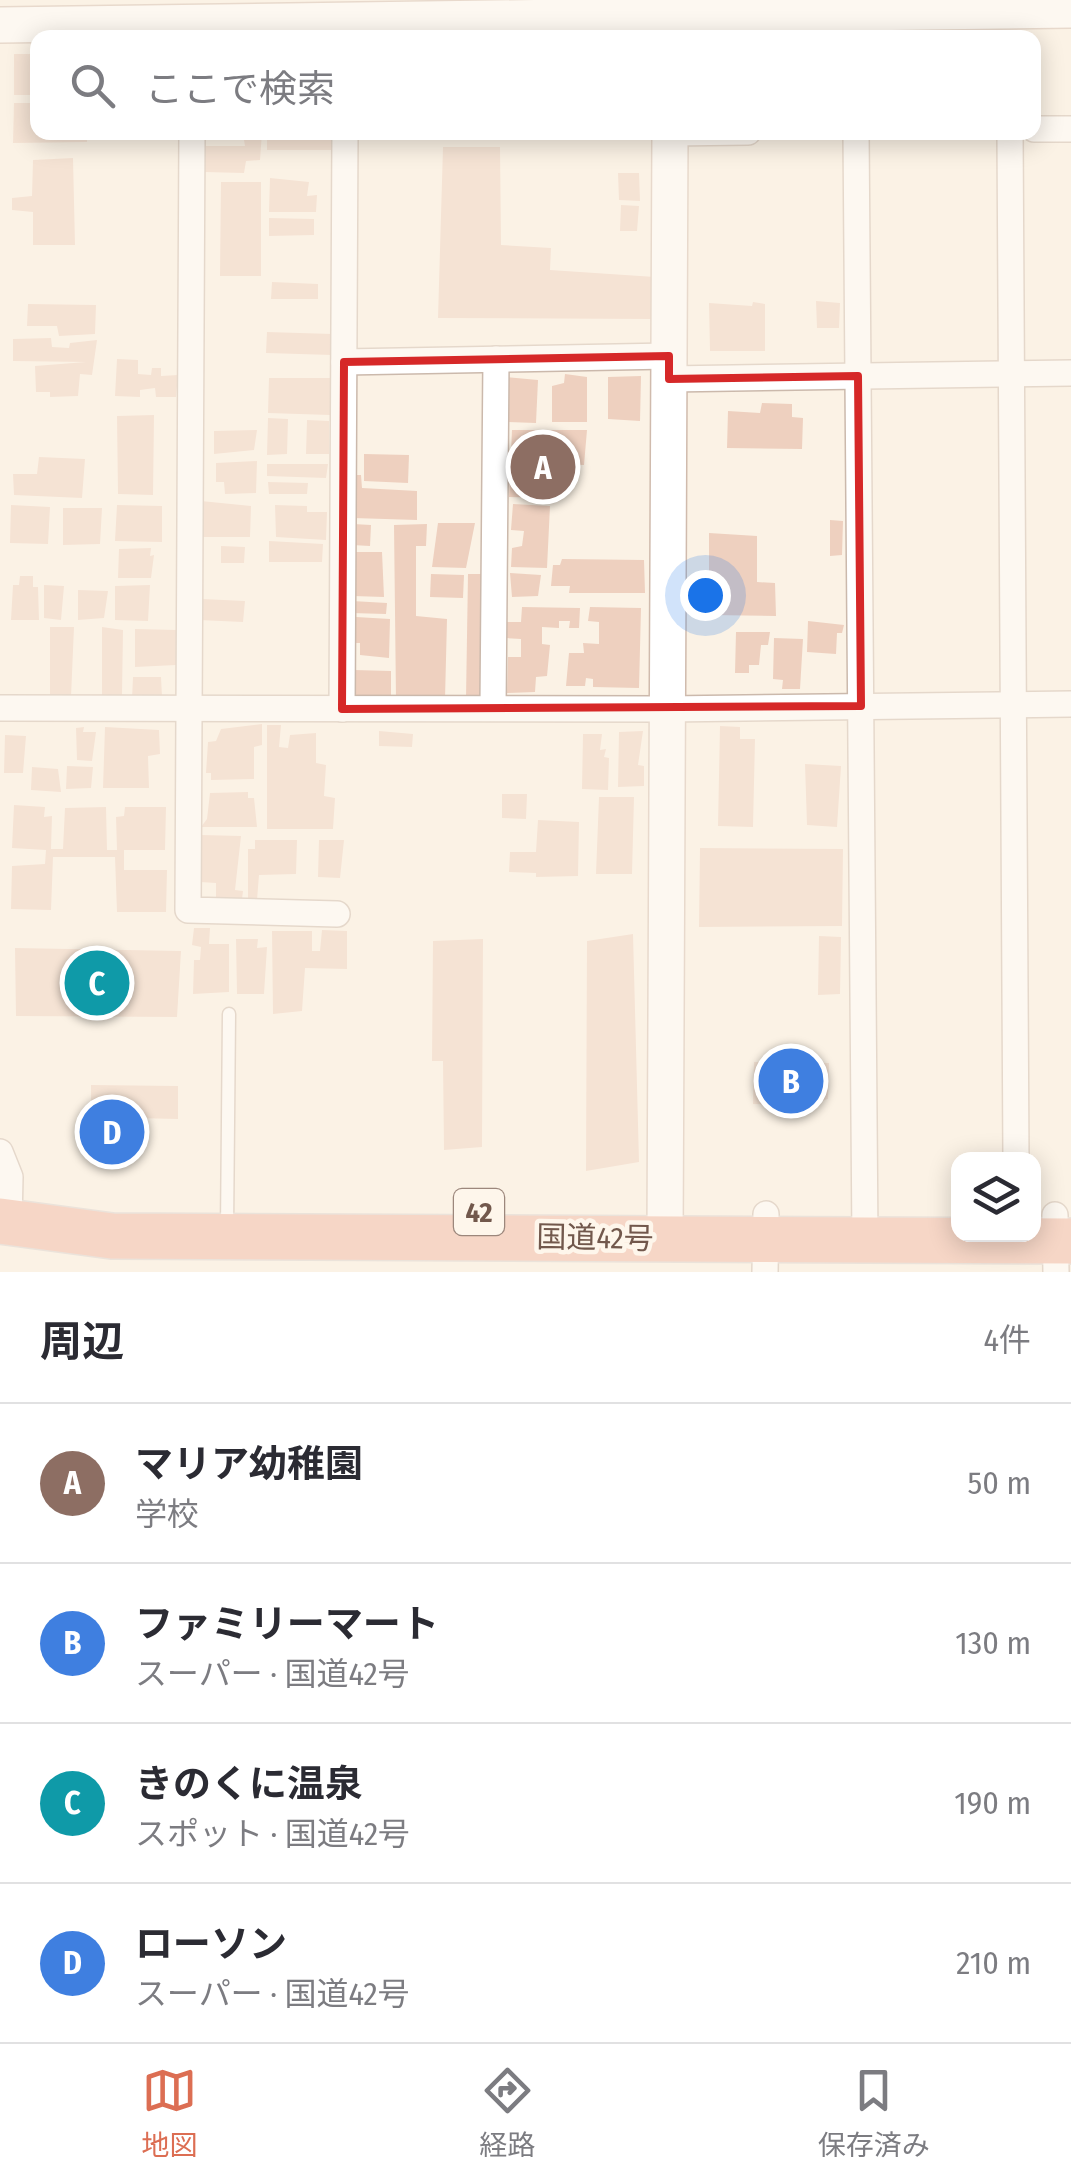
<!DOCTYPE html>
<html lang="ja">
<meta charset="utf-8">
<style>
:root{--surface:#fff;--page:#f2f2f3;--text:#2b2b33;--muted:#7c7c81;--line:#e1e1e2;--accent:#dc6e53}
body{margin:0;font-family:"Fira Sans Condensed","Noto Sans JP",sans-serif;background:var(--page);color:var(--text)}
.controls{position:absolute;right:30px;bottom:30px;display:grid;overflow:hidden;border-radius:20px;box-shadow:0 5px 25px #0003}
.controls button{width:90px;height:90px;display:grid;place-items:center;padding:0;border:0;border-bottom:2px solid var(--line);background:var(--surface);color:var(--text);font:50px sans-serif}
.you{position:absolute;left:705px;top:595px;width:35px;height:35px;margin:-25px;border:8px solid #fff;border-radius:50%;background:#1a73e8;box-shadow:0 0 0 15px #1a73e833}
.badge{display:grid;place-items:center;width:65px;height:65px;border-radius:50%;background:var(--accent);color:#fff;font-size:32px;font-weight:700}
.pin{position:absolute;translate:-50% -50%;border:5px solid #fff;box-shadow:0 2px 10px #0006}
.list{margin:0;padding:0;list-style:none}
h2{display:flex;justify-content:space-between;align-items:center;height:130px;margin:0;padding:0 40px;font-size:42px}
h2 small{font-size:32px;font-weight:400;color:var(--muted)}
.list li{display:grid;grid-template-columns:65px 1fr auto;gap:30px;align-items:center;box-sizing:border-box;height:160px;padding:0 40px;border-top:2px solid var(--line)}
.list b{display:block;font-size:38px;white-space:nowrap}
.list p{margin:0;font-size:32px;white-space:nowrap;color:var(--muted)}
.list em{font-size:32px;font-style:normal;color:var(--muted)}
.icon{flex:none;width:55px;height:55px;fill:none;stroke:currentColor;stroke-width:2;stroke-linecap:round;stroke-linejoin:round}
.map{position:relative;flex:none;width:1071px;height:1272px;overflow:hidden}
.search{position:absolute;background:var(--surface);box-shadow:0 5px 25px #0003;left:30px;right:30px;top:30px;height:110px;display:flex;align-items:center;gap:25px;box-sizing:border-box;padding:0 35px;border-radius:20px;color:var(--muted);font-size:38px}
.sheet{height:770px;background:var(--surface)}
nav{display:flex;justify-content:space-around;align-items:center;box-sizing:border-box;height:140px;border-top:2px solid var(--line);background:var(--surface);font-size:28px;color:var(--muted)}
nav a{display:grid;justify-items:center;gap:5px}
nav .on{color:var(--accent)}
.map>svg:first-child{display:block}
.building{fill:#eed0bf}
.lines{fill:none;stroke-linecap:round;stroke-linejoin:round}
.lane-casing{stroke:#cbb9ac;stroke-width:15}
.street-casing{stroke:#cbb9ac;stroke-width:28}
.secondary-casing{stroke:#d0bbad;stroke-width:38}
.highway-casing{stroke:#d8d0cd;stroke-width:48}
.lane{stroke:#fff;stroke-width:12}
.street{stroke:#fff;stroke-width:25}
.secondary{stroke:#fff;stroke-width:35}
.highway{stroke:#f0b3a0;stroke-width:45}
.marked{fill:none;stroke:#d62828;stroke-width:8;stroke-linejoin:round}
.labels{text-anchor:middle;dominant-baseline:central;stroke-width:9;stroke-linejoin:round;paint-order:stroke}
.shield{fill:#fef6eb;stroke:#9c877c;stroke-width:2.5}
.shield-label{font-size:28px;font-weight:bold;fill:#72584c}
.street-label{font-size:30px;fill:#72584c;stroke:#fef6eb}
</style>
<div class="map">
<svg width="1071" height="1272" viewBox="0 0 1071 1272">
<rect width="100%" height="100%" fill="#fbf2e5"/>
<g class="building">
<rect x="14" y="54" width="24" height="41"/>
<polygon points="14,103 38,103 38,132 87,132 87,142 13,143"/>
<polygon points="228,132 262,132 260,160 246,161 244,173 204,172 204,146 245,146 244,140 233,140"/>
<polygon points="274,132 332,132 331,150 267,150 267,139 273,139"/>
<polygon points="443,147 500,147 501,245 551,248 550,270 655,277 652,319 438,318"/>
<polygon points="73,158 75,245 33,245 33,212 12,210 12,198 32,196 33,160"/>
<polygon points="618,173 639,173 640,201 619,200"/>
<polygon points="270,178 309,182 307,196 317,195 316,212 269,212"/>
<polygon points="221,182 261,182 261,276 220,276"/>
<polygon points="621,205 639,206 637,231 620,231"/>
<polygon points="269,218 314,219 314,235 269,236"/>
<polygon points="272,282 318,284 318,299 271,299"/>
<polygon points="816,301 840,303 839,328 817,328"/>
<polygon points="753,302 765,304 765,351 710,351 709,303 752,306"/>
<polygon points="28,304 96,305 95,334 59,336 57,326 27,326"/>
<polygon points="267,332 333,334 332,355 266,353"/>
<polygon points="51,338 52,347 69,348 70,343 97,340 92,375 80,374 78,396 50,397 50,392 36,392 35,366 86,362 13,361 13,339"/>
<polygon points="117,359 138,360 138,374 151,375 152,368 161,368 161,376 178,375 176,397 156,397 155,388 140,390 140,397 115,396"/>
<polygon points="565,374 587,377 587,422 552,422 552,386 564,383"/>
<polygon points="641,376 640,421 608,419 608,377"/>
<polygon points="506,377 538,380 536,423 507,422"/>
<polygon points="269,378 331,378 330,415 268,413"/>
<polygon points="762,403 792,404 792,417 803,418 802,449 727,448 728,411 760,413"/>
<polygon points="154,415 153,495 118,494 117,416"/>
<polygon points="268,418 288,419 287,454 267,455"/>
<polygon points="307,420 329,421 329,454 306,454"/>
<polygon points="257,430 254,450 214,454 214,431"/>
<polygon points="512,430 587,430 584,465 557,464 553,498 509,497"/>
<polygon points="364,454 409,455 408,483 364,481"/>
<polygon points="39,457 85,459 82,498 14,495 13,474 37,474"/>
<polygon points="257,461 256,493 225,494 224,482 216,482 216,463"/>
<polygon points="267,464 328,464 326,478 267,476"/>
<polygon points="353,475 361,475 362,488 417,491 417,520 353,518"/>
<polygon points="268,482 308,483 307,494 269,494"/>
<polygon points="201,501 251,506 250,537 201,537"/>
<polygon points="513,504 550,506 547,568 511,567 512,548 522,546 524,531 511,530"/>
<polygon points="11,505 50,507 48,544 10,543"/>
<polygon points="117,505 162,506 162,542 115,541"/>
<polygon points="275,505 307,506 307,512 327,512 326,540 276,537"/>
<polygon points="63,508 102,508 100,544 63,545"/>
<polygon points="830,520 843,521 842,555 830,556"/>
<polygon points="438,523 475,523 466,568 432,567"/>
<polygon points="353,524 371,525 370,546 352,545"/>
<polygon points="427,524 426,546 416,546 416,616 447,619 445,699 396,699 394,525"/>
<polygon points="709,533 757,536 757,582 775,583 776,616 709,615"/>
<polygon points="269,541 323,544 322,562 269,562"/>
<polygon points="221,546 245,547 244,563 221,563"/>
<polygon points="151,548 150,556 154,555 151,578 118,578 119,549"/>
<polygon points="353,552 382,552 384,597 353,596"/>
<polygon points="562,559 644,560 645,593 569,593 570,586 551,586 553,565 560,565"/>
<polygon points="510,573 541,575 538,596 512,597"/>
<polygon points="431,574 464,575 463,598 430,597"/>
<polygon points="468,574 486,574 485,699 466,699"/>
<polygon points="20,576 33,576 33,587 38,587 39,620 11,620 13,585 19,585"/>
<polygon points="44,585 64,586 61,620 44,618"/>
<polygon points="150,585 148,621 115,620 115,586"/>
<polygon points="78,590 108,591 104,618 78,620"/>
<polygon points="202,599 245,601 243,622 199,620"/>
<polygon points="352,601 387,603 386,614 351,613"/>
<polygon points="522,607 580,608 579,628 569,628 570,621 559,621 559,628 542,627 542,644 550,645 547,676 536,677 535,692 507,693 508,657 521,657 521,639 506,638 507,622 521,622"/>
<polygon points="590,607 641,608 639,688 593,687 593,679 586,678 585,686 566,686 569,653 584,653 583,643 599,644 599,622 588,621"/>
<polygon points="356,617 390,619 389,658 360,655 360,643 354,643"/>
<polygon points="808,621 844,625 842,633 837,633 836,654 807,652"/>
<polygon points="50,627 74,627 71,697 50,695"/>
<polygon points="102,627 123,630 122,695 102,695"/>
<polygon points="135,629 177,630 176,665 135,667"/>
<polygon points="736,632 770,632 768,645 761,645 759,665 749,665 749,673 735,673"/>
<polygon points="774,638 803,639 800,689 782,689 783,680 773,679"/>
<polygon points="354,670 391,671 391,697 353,697"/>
<polygon points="133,677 161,677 162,697 132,699"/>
<polygon points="262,724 262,745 254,747 254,779 211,780 211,773 206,773 208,742 216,741 221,729"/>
<polygon points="267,725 281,725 279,747 288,748 290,735 316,733 316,763 326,765 324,796 335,798 333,829 267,829"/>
<polygon points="720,726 740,727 740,739 755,739 753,827 718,826"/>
<polygon points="84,727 83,732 96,732 92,761 77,760 76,728"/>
<polygon points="105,727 159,730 160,754 148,756 149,788 103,788"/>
<polygon points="379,731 413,734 412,747 379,746"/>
<polygon points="643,731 638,765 644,766 644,786 618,787 619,732"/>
<polygon points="583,734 602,734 600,750 606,749 604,757 609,758 608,790 582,789"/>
<polygon points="5,735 26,736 23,773 4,773"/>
<polygon points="805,764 841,766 837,827 807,825"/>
<polygon points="67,766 93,767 91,788 66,789"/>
<polygon points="32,767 58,769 61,792 31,790"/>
<polygon points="248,792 248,798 254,798 257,827 201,827 207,819 210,793"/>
<polygon points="502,794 527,794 526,819 502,818"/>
<polygon points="599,797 634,797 632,874 596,874"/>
<polygon points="14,805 45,807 44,817 52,816 51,849 63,849 65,808 106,807 107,850 117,850 116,817 124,816 125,807 166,807 165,850 124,850 124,870 167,870 166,912 117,912 115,857 53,857 51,910 11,909 12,866 45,864 46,850 12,848"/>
<polygon points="538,820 579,822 578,876 536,877 536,873 509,872 510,852 536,852"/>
<polygon points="201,835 241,836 235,890 243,891 242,899 216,900 216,883 200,882"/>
<polygon points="255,840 297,840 296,874 259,875 257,900 248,899 248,849 255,849"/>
<polygon points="319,840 344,840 340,878 318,877"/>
<polygon points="700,848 843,849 842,926 699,927"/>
<polygon points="194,928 210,928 209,944 229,944 229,992 193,994 194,960 200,960 201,947 192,945"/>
<polygon points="322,930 347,931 347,969 305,968 302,1011 273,1014 272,931 312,931 312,951 320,951"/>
<polygon points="633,934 639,1162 586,1171 587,941"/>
<polygon points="819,936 841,937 840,994 818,995"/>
<polygon points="236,939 258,939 257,948 267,947 264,994 237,994"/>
<polygon points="483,939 482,1147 444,1150 443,1061 432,1061 433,941"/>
<polygon points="15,948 181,951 177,1017 16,1016"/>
<polygon points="754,1062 829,1063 828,1099 808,1105 753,1104"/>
<polygon points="91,1085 178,1086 178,1119 91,1117"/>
</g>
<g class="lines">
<g class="lane-casing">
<polyline id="lane" points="227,1229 229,1014"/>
</g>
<g class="street-casing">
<g id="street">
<polyline points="1034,129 1071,129"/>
<polyline points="192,132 188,910 337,914"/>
<polyline points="856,132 865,1240"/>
<polyline points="1010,132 1016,1160"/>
<polyline points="670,133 748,132"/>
<polyline points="344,362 669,356"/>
<polyline points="669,379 1071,373"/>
<polyline points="0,708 667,709 1071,704"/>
<polyline points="493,708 496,359"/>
<polyline points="342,709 345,132"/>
<polyline points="0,1152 10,1177 9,1223"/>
<polyline points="1055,1215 1056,1272"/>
<polyline points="765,1272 766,1214"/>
</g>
</g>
<g class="secondary-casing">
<g id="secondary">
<polyline points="0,25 1071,10"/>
<polyline points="665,1239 670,132"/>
</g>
</g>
<g class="highway-casing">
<polyline id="highway" points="0,1221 112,1236 1071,1241"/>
</g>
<use href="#lane" class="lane"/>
<use href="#street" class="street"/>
<use href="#secondary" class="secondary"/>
<use href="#highway" class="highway"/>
</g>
<path d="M0 0H1071V1272H0ZM669,356V379L858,376L861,706L342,709L344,362Z" fill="#fbf2e5" fill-opacity=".55" fill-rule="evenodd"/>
<path class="marked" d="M669,356V379L858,376L861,706L342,709L344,362Z"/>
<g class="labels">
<rect class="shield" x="454" y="1189" width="50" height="46" rx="8"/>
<g class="shield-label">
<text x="479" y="1212">42</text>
</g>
<g class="street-label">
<text transform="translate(595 1238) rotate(1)">国道42号</text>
</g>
</g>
</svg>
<div class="controls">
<button><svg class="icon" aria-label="layers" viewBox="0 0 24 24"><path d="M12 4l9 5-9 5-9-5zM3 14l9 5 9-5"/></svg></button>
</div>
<div class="you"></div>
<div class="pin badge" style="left:543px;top:467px;background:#8d6e63">A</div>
<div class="pin badge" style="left:791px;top:1081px;background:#3f7fe0">B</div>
<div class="pin badge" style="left:97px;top:983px;background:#0f9aa8">C</div>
<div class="pin badge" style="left:112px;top:1132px;background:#3f7fe0">D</div>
<div class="search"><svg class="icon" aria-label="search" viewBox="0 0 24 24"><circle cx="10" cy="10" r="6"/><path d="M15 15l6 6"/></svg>ここで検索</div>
</div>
<section class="sheet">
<h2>周辺<small>4件</small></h2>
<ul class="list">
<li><span class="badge" style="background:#8d6e63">A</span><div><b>マリア幼稚園</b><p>学校</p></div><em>50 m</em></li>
<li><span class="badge" style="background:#3f7fe0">B</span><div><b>ファミリーマート</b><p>スーパー · 国道42号</p></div><em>130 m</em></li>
<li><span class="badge" style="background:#0f9aa8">C</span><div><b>きのくに温泉</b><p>スポット · 国道42号</p></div><em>190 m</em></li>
<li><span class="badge" style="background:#3f7fe0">D</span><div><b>ローソン</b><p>スーパー · 国道42号</p></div><em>210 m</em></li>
</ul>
</section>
<nav>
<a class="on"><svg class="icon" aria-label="map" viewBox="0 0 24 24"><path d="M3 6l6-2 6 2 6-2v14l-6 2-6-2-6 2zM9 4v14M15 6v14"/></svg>地図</a>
<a><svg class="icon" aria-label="directions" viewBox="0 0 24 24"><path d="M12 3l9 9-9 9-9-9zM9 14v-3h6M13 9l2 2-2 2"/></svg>経路</a>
<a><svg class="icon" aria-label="saved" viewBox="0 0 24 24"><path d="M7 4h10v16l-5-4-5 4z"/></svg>保存済み</a>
</nav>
